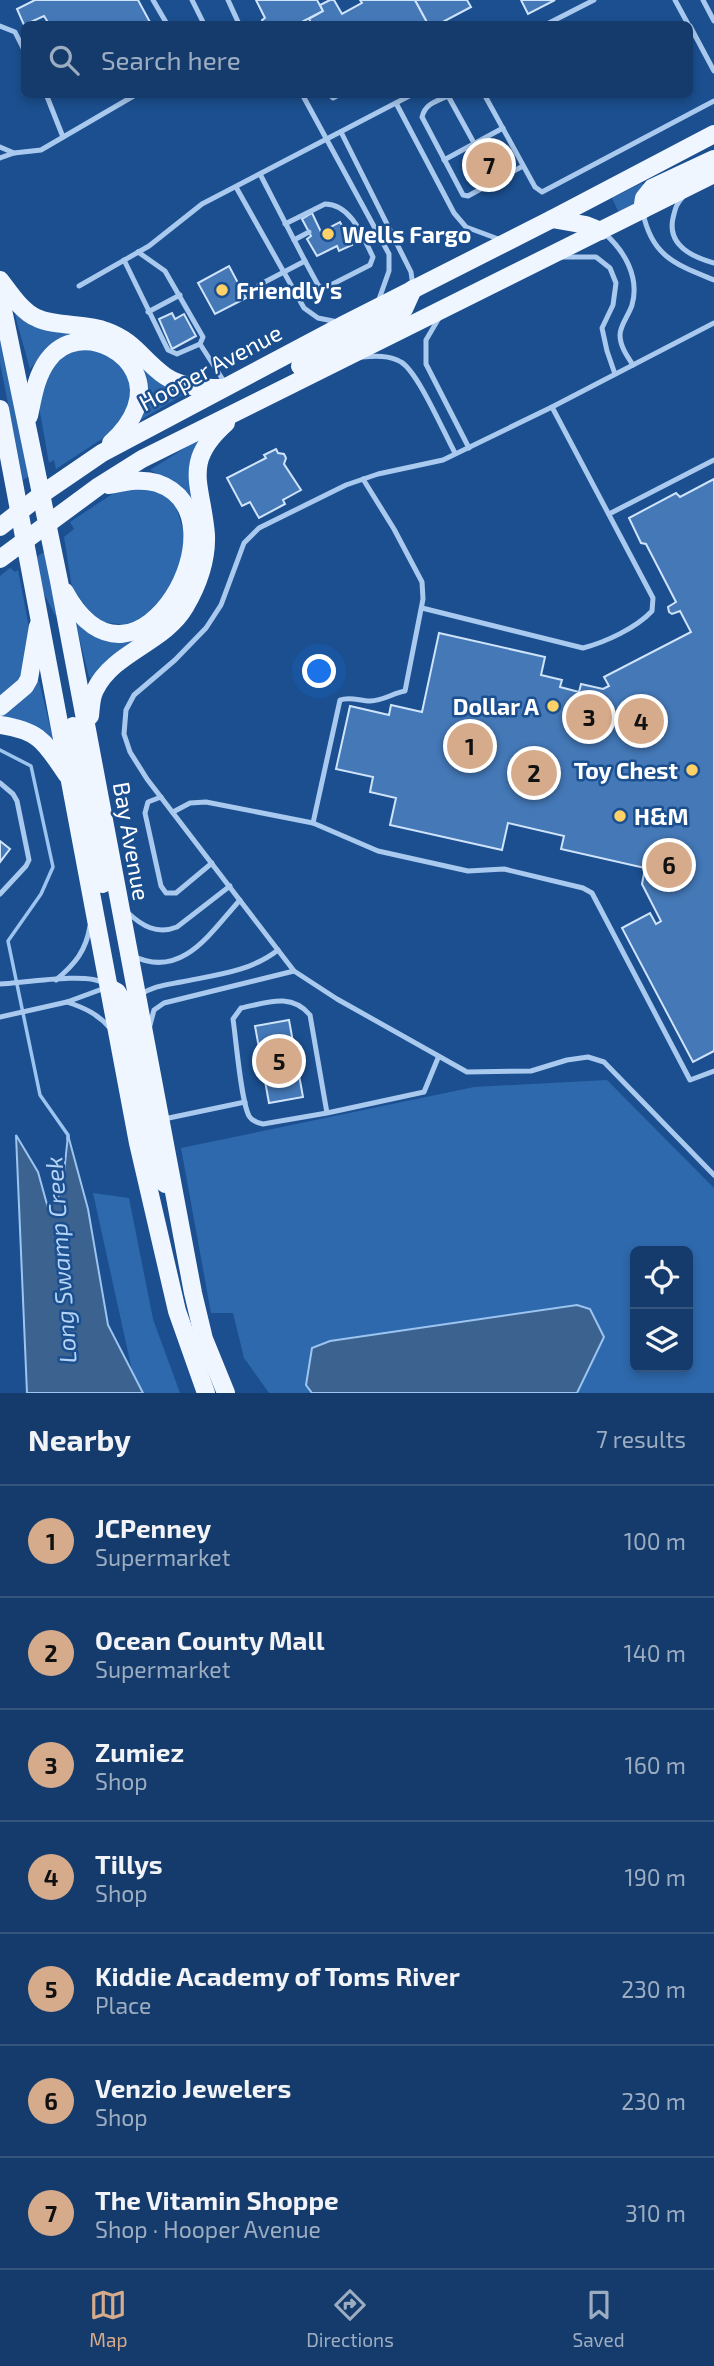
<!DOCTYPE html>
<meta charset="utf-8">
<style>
:root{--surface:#143b6b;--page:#214673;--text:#f1f3f6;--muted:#9dadc1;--line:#33557e;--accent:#d6ab8b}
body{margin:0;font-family:"Exo 2",sans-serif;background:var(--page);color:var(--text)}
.controls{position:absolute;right:21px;bottom:21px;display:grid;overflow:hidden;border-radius:10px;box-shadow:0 4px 10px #0003}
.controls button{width:63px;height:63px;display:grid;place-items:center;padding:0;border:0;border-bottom:2px solid var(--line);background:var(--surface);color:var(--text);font:35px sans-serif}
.you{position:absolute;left:320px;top:672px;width:24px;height:24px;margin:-18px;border:5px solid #fff;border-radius:50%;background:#1a73e8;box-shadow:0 0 0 10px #1a73e833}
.badge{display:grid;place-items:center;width:46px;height:46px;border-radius:50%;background:var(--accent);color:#111;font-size:23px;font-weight:700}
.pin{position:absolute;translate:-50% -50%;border:4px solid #fff;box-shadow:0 2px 7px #0006}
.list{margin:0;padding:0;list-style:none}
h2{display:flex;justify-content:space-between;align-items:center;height:91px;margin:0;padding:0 28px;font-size:30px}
h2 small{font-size:23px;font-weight:400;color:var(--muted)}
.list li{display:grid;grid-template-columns:46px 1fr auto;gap:21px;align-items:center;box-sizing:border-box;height:112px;padding:0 28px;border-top:2px solid var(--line)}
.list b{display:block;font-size:26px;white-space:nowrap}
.list p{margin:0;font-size:23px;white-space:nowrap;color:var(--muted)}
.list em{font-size:23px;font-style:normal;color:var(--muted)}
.icon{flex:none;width:38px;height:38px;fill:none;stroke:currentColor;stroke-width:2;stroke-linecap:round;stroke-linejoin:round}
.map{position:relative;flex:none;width:714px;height:1393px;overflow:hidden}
.search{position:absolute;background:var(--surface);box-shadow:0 4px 10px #0003;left:21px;right:21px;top:21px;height:77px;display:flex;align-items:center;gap:18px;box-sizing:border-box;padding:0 24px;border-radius:10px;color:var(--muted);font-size:26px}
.sheet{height:875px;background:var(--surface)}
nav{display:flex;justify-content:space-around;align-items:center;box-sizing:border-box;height:98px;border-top:2px solid var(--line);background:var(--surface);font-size:19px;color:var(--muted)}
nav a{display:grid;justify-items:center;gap:4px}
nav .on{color:var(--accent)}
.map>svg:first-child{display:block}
.green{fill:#2e69ad;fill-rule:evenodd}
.water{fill:#3c6290;stroke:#9cc4f0;stroke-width:2}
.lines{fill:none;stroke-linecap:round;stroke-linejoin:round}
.stream{stroke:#9cc4f0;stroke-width:3.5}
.building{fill:#4478b7;stroke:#cfe3fa;stroke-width:2}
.lane{stroke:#a9c9ee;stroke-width:5}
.primary{stroke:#f0f6ff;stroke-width:18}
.poi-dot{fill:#ffd166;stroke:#1b4f8f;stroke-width:2.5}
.labels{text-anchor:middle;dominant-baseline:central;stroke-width:5;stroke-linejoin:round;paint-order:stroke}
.poi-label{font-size:23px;font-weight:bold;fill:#fff;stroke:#1b4f8f;text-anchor:start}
.street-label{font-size:23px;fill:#fff;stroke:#1b4f8f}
.water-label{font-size:24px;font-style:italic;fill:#b5d3f5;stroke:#1b4f8f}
</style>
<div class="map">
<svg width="714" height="1393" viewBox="0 0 714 1393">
<rect width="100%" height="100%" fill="#1b4f8f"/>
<g class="green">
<polygon points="642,183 644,185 636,196 633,205 619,213 612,198"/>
<polygon points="12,304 84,333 47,350 30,369"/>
<polygon points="0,324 31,475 23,480 0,363"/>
<polygon points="80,348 111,354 132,380 132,405 114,431 56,469 54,460 49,463 38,401 55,360"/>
<polygon points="137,359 165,384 183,395 137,422"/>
<polygon points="202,437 196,510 173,483 150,470"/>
<polygon points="148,486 175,502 185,538 176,582 149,614 126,625 96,621 72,587 64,537 74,529 70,522 120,489"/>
<polygon points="44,552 46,555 57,615 55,615 43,592 36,557"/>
<polygon points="10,568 15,572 18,570 30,633 23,676 0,698 0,576"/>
<polygon points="74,617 146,634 101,668 92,678 89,677"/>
<polygon points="37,681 39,681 54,743 0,718 0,711"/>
<path d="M607,1080L714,1188V1393H577L604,1337L306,1385L312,1393H269L244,1358L233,1313H211L181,1148L474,1087ZM635,1251H688V1367H635Z"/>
<polygon points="93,1193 129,1198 153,1319 180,1393 137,1393"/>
</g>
<g class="water">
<polygon points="16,1135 38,1172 48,1208 62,1192 68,1135 88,1209 108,1325 143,1393 27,1393"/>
<polygon points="577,1305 590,1309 604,1337 577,1393 312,1393 306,1385 312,1348 330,1341"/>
</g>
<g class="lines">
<polyline class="stream" points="0,750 31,766 53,867 41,894 8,941 40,1095 68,1135 68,1139"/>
</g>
<g class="building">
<polygon points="35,0 138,0 151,24 49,24 44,16 24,25 17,9"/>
<polygon points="256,0 317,0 323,11 298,24 264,24 262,20 265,18"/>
<polygon points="330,0 334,0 342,14 362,3 360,0 415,0 428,24 312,24 309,19 323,11 320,5"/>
<polygon points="415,0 467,0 471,7 439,24 428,24"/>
<polygon points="521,0 555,0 528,14"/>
<polygon points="497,151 505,166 481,178 474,163"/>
<polygon points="312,213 321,232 340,222 352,245 339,251 337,246 317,256 307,239 311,236 302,219"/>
<polygon points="229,266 246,298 215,314 198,283"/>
<polygon points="172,313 175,319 184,314 196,336 172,349 159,319"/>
<polygon points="276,449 278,453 284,454 286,458 284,464 301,490 283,500 285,504 259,518 250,502 242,506 227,478 266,458 264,455"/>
<polygon points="714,479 714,1051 693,1062 622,928 650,913 656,924 661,921 642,884 645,868 561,849 564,836 508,823 502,850 390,825 396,798 370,792 373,777 336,769 350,706 389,715 391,705 422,712 439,633 545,657 541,675 562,680 560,687 579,692 581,684 603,689 609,686 604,677 691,632 680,611 672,614 669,612 668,607 676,602 646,544 641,543 629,518 676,493 680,497"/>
<polygon points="0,841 10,849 0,862"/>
<polygon points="289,1020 303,1097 269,1103 255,1026"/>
</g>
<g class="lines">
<g class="lane">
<polyline points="153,0 167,24"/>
<polyline points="192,0 204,24"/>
<polyline points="228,0 239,24"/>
<polyline points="675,0 688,24"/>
<polyline points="703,0 714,21"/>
<polyline points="547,24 594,0"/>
<polyline points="0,26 15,32 24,50"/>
<polyline points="690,26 714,71"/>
<polyline points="46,94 63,137"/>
<polyline points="302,94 389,254 389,271 378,302"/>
<polyline points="329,94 333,98 340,94"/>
<polyline points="447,94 474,143"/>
<polyline points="484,94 535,187 542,192 714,101"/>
<path d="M448,96C436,101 425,104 422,117L463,195L468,196L523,166"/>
<polyline points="396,103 454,213 466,227 501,240"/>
<polyline points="341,132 411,272 413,286"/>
<polyline points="0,147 14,153"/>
<polyline points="0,158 14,153 41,150 137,94"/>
<polyline points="444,160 503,128"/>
<polyline points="236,187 304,308 318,318 338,322"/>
<path d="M682,198C676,204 675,210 673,218C667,245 692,257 714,263"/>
<path d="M643,213C652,257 677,265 714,280"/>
<path d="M285,224L325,204C351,204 363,237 373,257L370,265L323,289L318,285L305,261"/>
<path d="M604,233C624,250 640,277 632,305C629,315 620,325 620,335C620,346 627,356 633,365"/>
<polyline points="294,240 309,232"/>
<polyline points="138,252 165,271 203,337 200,344 225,383"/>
<polyline points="561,257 596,257 610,268 616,283 613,305 602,328 607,351 615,374"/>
<polyline points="124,260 168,350 177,354 200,344"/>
<polyline points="259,285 305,261 260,174"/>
<polyline points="79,286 149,246 202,204 413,94"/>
<polyline points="148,312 180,295"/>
<polyline points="439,318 426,340 426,364 469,448"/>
<polyline points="714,323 552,407 443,460 378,474 346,485 259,528 244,543 221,605 206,628 175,660 134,695 126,710 124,734 130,752 147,779 294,971 337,999 467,1072 531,1071 567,1060 588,1057 604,1062 714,1175"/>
<path d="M362,357C374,356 390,355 401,362C418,372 444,433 455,453"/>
<polyline points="609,514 714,460"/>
<path d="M422,608L583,648C606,642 636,628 652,611L653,598L552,407"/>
<polyline points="0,783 13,794 17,801 29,860 26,866 0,894"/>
<polyline points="161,797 148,802 145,813 161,886 166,893 176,893 212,863"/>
<path d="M173,812L190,803L206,802L313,823L340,700C350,696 360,701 370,701C383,701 393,693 405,691L423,599L422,582L394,529L363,479"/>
<polyline points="313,823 378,851 468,871 504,869 583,888 592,893 690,1080 714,1071"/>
<path d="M127,912C142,926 157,935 177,927L230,886"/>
<path d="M133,956C182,980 211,932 240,900"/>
<path d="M56,980C75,964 86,951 90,926"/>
<path d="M0,984C22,983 88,972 103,983"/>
<path d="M140,995C153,986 166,985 181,982C215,975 250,972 278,950"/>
<path d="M67,1002C85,1008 98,1014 111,1029"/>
<polyline points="0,1017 67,1002 105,988"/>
<polyline points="149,1029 154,1010 164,1003 294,971"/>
<path d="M327,1113L310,1015C291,992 266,1003 241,1008L233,1019C236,1039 241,1101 249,1116C252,1121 258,1123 263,1124L327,1113L424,1092L438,1058"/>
<polyline points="164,1119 245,1102"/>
</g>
<g class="primary">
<polyline points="642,210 644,198 652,188 714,159"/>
<polyline points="552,219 586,225 601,231"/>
<path d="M0,280C10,293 22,312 37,318C56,327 86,323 106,331C136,342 141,359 165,376C181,387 202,388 222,388"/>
<polyline points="0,295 59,581 193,1293 204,1339 226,1393"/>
<polyline points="300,366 395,316 404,309 413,289"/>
<polyline points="0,409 138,1143 177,1311 206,1393"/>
<path d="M29,416C33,397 36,376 48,360C79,317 155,355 136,408C131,422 122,433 111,443"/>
<polyline points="0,527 42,494 102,453 345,324 552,219 714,134"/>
<polyline points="0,559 99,486 142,459 714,174"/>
<path d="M65,592C136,721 251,514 157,483C141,478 125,482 109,485"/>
<polyline points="0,707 25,686 29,679 38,626"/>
<path d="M90,716C91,707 91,697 95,690C113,652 164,643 185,607C198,585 207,562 206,535C202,484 181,463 226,423"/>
<path d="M0,725C41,731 45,743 67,775"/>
<polyline points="73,726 103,884"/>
<polyline points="110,988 117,992 125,1005 155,1161 165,1184"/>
</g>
</g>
<g class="poi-dot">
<circle cx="328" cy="234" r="7"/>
<circle cx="222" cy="290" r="7"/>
<circle cx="553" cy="706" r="7"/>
<circle cx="692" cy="770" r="7"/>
<circle cx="620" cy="816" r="7"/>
</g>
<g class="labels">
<g class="poi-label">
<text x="342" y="234">Wells Fargo</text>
<text x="236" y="290">Friendly's</text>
<text x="539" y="706" text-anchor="end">Dollar A</text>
<text x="678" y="770" text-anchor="end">Toy Chest</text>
<text x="634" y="816">H&amp;M</text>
</g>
<g class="street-label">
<text transform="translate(210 367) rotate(-28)">Hooper Avenue</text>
<text transform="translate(132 841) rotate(80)">Bay Avenue</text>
</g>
<g class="water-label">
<text transform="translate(60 1260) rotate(-94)">Long Swamp Creek</text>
</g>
</g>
</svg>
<div class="controls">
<button><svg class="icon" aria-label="locate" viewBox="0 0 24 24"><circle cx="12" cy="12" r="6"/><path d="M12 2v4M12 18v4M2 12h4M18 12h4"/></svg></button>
<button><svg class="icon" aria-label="layers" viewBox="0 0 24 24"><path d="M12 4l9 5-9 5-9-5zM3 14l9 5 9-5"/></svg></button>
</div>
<div class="you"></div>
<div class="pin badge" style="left:470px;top:746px">1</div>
<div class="pin badge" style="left:534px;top:773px">2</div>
<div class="pin badge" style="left:589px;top:717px">3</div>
<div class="pin badge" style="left:641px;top:721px">4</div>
<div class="pin badge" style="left:279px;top:1061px">5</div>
<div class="pin badge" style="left:669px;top:865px">6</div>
<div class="pin badge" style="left:489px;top:165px">7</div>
<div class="search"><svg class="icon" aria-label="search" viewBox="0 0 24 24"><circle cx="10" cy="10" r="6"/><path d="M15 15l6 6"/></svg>Search here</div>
</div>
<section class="sheet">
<h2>Nearby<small>7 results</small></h2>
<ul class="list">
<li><span class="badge">1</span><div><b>JCPenney</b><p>Supermarket</p></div><em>100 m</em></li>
<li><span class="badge">2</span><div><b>Ocean County Mall</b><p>Supermarket</p></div><em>140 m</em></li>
<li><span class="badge">3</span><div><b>Zumiez</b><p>Shop</p></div><em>160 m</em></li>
<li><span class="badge">4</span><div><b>Tillys</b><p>Shop</p></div><em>190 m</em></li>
<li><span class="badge">5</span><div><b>Kiddie Academy of Toms River</b><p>Place</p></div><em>230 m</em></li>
<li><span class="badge">6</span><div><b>Venzio Jewelers</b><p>Shop</p></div><em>230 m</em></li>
<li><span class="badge">7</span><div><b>The Vitamin Shoppe</b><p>Shop · Hooper Avenue</p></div><em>310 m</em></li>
</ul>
</section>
<nav>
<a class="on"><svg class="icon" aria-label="map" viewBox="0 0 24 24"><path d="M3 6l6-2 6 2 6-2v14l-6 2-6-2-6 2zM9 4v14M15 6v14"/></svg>Map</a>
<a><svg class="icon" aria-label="directions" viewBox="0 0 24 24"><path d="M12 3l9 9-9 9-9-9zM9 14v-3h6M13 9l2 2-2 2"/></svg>Directions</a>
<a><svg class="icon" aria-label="saved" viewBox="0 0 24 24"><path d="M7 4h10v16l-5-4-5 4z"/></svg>Saved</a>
</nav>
